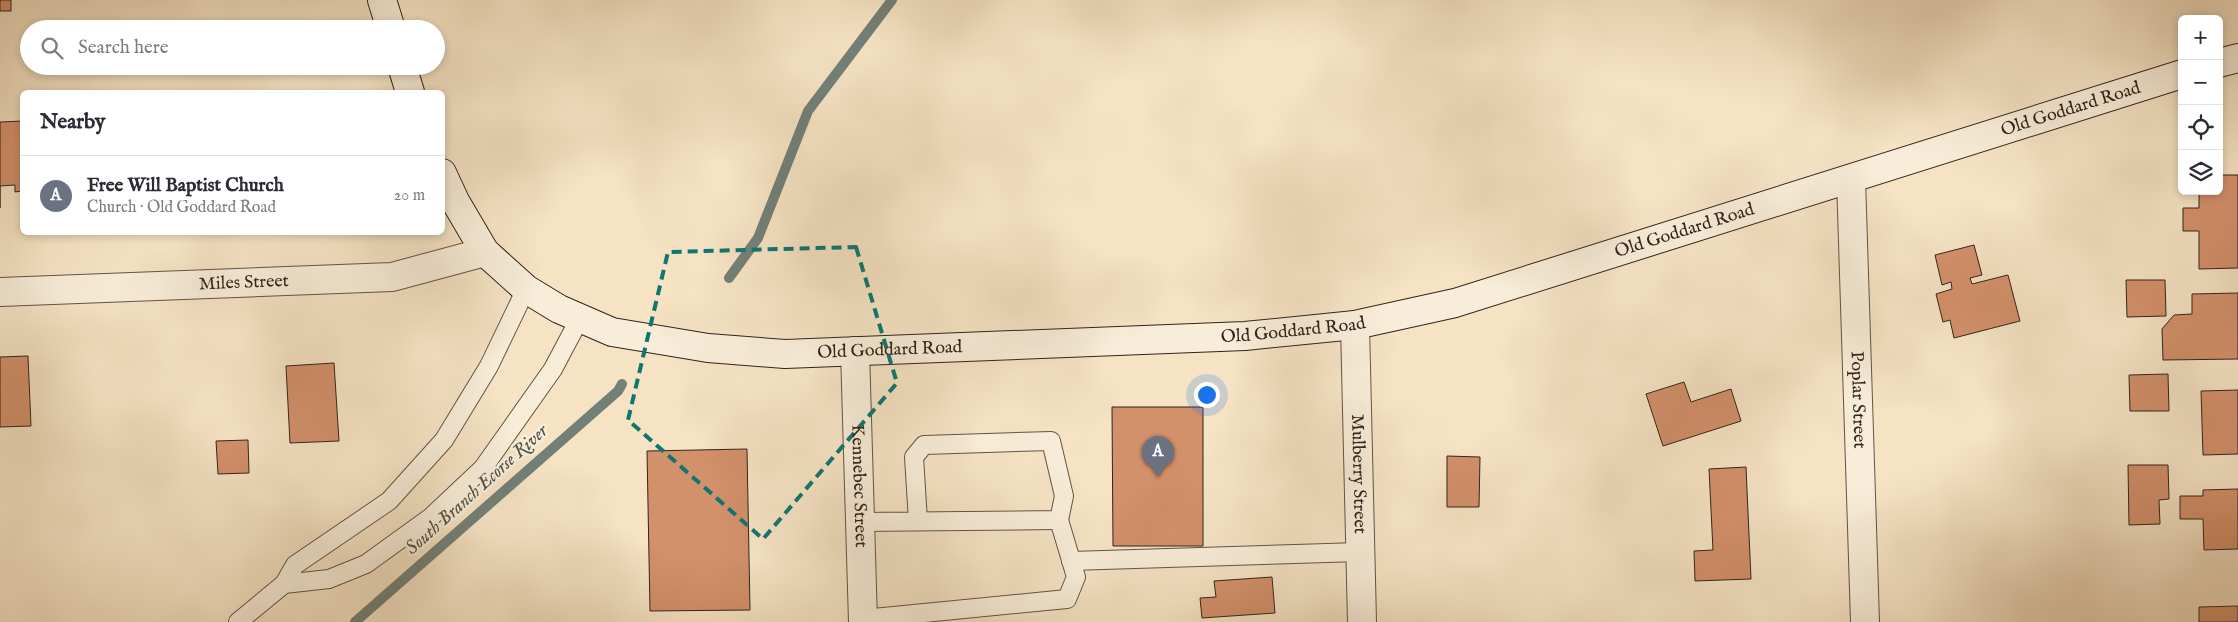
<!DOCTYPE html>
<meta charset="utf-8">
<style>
:root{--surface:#fff;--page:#f7f7f7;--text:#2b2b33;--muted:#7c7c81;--line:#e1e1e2;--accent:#8f2418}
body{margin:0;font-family:"IM FELL English",serif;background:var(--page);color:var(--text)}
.controls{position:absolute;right:15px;top:15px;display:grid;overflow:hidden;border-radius:8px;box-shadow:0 2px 8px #0003}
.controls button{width:45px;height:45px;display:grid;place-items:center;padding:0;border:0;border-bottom:1px solid var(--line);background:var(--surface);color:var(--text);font:25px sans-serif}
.you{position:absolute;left:1206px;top:394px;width:18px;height:18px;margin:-12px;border:4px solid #fff;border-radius:50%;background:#1a73e8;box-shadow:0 0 0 8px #1a73e833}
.badge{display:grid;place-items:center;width:32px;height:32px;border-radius:50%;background:var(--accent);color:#fff;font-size:16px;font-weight:700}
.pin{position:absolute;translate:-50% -41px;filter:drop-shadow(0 1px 2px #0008)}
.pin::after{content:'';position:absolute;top:26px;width:18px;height:15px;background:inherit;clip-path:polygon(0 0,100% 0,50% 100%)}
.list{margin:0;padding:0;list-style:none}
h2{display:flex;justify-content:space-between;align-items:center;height:65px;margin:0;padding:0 20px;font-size:21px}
h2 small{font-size:16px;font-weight:400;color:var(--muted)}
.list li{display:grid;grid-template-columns:32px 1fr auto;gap:15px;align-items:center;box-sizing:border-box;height:80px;padding:0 20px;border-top:1px solid var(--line)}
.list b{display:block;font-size:19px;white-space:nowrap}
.list p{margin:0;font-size:16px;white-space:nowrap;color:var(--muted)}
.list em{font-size:16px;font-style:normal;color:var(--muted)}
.icon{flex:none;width:28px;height:28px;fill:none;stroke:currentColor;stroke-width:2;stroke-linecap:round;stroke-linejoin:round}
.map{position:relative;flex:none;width:2238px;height:622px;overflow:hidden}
.search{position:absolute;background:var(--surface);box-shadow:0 2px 8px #0003;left:20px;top:20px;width:425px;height:55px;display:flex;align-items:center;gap:12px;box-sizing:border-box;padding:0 18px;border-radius:28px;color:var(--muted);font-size:19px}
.panel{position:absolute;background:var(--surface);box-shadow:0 2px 8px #0003;left:20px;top:90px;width:425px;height:145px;border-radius:8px}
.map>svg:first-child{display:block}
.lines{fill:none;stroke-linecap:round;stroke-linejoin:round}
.stream{stroke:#728078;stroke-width:10}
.building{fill:#d2906b;stroke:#32231c}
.lane-casing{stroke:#635346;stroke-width:20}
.street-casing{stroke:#635346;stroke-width:30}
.secondary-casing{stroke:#32231c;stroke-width:30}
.lane{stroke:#f8edd9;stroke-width:18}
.street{stroke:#f8edd9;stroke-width:28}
.secondary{stroke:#f8edd9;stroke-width:28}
.marked{fill:none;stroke:#0f766e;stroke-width:4;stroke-dasharray:10 6;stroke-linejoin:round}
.labels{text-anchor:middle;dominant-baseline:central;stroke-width:5;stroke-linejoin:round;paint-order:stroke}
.street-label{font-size:18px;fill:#32231c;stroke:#f8edd9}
.water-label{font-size:19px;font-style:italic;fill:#52524a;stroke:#f8edd9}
</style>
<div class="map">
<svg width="2238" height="622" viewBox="0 0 2238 622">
<rect width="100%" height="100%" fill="#f5e3c4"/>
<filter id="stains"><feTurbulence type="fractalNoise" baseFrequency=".004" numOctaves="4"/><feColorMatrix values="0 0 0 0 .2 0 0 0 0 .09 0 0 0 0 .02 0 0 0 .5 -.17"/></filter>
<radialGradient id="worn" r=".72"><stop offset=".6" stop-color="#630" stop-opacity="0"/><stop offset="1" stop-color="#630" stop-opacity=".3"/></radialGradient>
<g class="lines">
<g class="stream">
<polyline points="729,278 758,238 808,111 892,0"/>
<polyline points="355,622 618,391 622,384"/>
</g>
</g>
<g class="building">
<rect x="0" y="0" width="11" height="11"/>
<polygon points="22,121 22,191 15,192 15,185 0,186 0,208 0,122"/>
<polygon points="2219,175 2238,175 2238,268 2199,269 2199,231 2183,231 2183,208 2199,208 2199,191 2219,191"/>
<polygon points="1974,245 1982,275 1970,278 1972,284 2008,275 2020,321 1954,338 1950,320 1943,322 1936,294 1952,289 1951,282 1942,285 1935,255"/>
<polygon points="2126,280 2165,280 2166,316 2127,317"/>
<polygon points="2238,293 2238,359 2163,360 2162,329 2174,315 2192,314 2192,294"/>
<polygon points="28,356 31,426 0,427 0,357"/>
<polygon points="334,363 339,441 290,443 286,366"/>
<polygon points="2168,374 2169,411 2130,411 2129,375"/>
<polygon points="1684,382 1691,402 1731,389 1741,421 1663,446 1646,394"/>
<polygon points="2238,390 2238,454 2203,455 2201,391"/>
<polygon points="1112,407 1203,407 1203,546 1113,546"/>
<polygon points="248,440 249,473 218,474 216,441"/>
<polygon points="747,449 750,610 650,611 647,451"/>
<polygon points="1447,456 1480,457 1479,507 1447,507"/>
<polygon points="2128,465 2168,465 2169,499 2159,500 2160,524 2129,525"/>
<polygon points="1746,467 1751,579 1695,581 1694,551 1713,550 1709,469"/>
<polygon points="2238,489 2238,549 2204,550 2203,519 2180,519 2180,496 2203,496 2203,490"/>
<polygon points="1272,577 1275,613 1202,618 1200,598 1216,597 1214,581"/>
<polygon points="2238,606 2238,622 2199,622 2199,607"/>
</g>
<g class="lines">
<g class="lane-casing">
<g id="lane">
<polyline points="860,522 1059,520 1064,496 1051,441 924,445 914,457 918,521"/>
<polyline points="1071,561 1360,552"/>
<polyline points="284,584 329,579 366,564 431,517 483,468 553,369 580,318"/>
<polyline points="863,619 1067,599 1076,577 1059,520"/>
<polyline points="238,622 284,584 295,565 389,501 444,440 489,366 526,289"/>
</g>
</g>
<g class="street-casing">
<g id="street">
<path id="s1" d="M1851,179L1865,622"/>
<path id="s2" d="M0,292L392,277L485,252"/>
<path id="s3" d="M1355,325L1362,622"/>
<path id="s4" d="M855,351L863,622"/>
</g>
</g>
<g class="secondary-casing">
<g id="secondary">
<polyline points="382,0 391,29"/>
<polyline points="2219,63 2238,58"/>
<polyline points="402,66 410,92"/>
<path id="s5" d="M442,173L455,201L485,252L526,289L559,309L612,332L708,348L785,354L1245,336L1355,325L1455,303L2182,74"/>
</g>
</g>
<use href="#lane" class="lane"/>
<use href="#street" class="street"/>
<use href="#secondary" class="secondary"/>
</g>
<path class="marked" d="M856,247L897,383L763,539L628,420L668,252Z"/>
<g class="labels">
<g class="street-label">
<text stroke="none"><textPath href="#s5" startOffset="1735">Old Goddard Road</textPath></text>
<text stroke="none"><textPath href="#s5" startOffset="1330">Old Goddard Road</textPath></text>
<text stroke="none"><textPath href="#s2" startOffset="244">Miles Street</textPath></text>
<text stroke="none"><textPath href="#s5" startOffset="925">Old Goddard Road</textPath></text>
<text stroke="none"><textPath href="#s5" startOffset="521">Old Goddard Road</textPath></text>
<text stroke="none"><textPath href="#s1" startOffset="221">Poplar Street</textPath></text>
<text stroke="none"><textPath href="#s3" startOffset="149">Mulberry Street</textPath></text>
<text stroke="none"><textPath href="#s4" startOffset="135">Kennebec Street</textPath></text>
</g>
<g class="water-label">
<text transform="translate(477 490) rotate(-42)">South Branch Ecorse River</text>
</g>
</g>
<rect width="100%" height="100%" filter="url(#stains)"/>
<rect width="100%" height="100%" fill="url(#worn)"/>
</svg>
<div class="controls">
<button>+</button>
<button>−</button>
<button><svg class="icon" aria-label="locate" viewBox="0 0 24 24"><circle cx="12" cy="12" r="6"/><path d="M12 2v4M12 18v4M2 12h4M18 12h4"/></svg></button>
<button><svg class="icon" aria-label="layers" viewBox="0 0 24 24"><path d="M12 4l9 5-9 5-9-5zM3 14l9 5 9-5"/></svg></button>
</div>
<div class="you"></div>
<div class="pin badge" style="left:1158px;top:477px;background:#6b7280">A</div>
<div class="search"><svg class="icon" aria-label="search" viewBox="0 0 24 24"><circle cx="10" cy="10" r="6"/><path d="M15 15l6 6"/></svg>Search here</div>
<section class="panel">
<h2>Nearby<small></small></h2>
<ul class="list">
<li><span class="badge" style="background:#6b7280">A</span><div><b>Free Will Baptist Church</b><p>Church · Old Goddard Road</p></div><em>20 m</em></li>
</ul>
</section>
</div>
